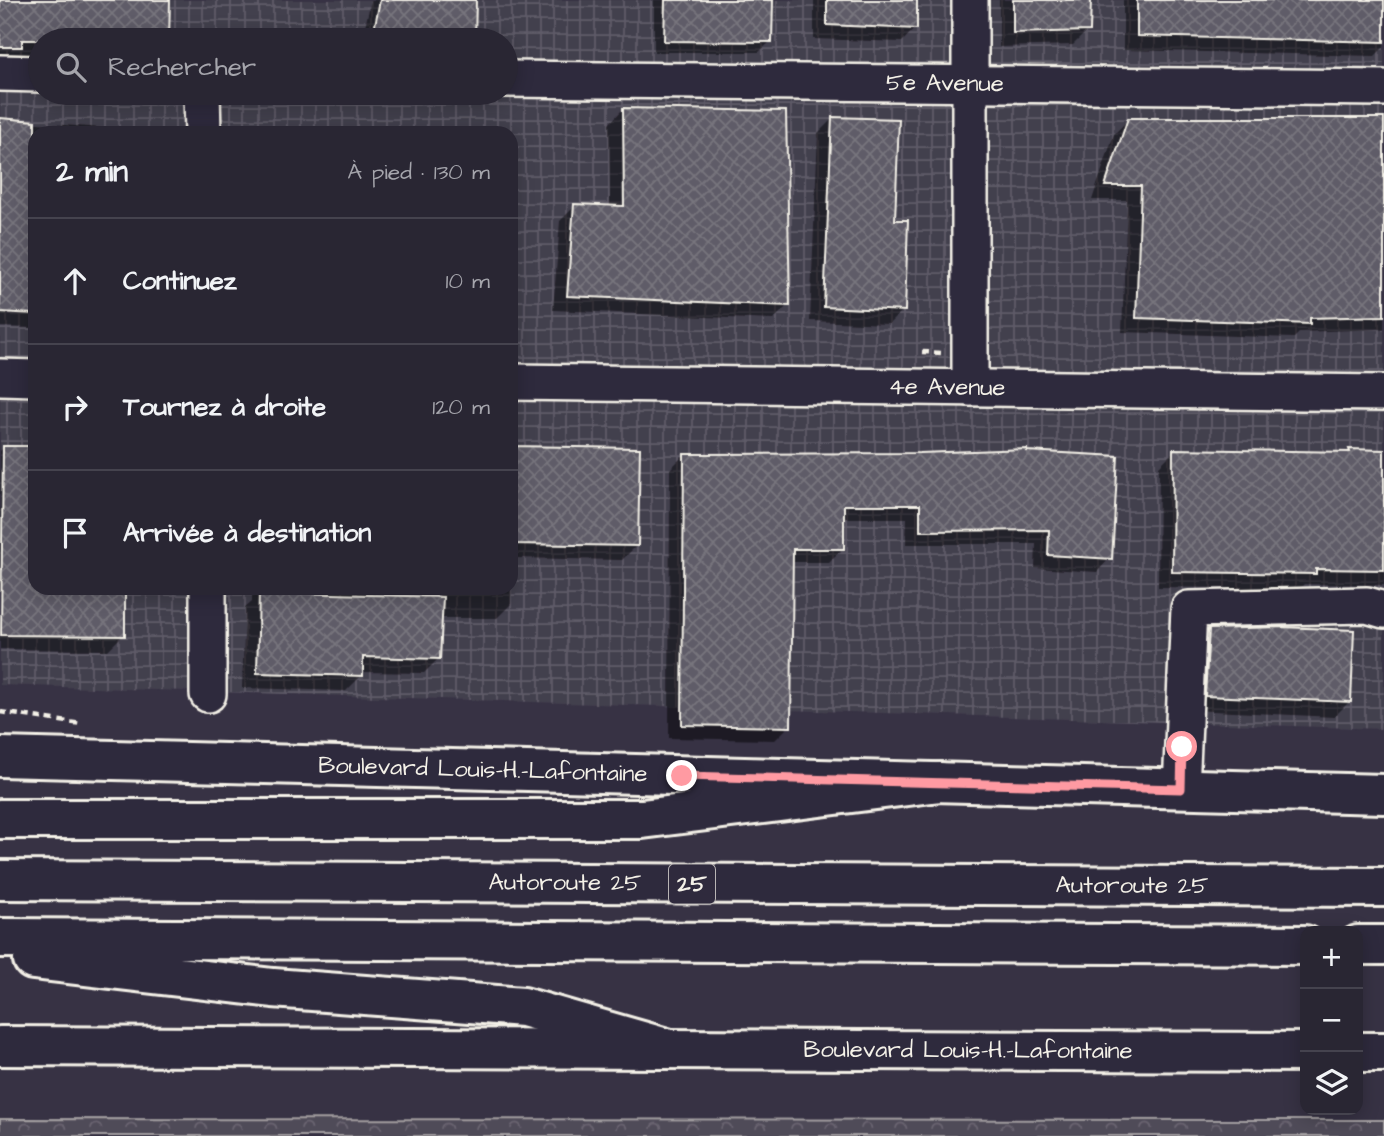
<!DOCTYPE html>
<html lang="fr">
<meta charset="utf-8">
<style>
:root{--surface:#292633;--page:#312e3b;--text:#f1f3f6;--muted:#a5a5ac;--line:#45434e}
body{margin:0;font-family:"Architects Daughter",sans-serif;background:var(--page);color:var(--text)}
.controls{position:absolute;right:21px;bottom:21px;display:grid;overflow:hidden;border-radius:14px;box-shadow:0 4px 18px #0003}
.controls button{width:63px;height:63px;display:grid;place-items:center;padding:0;border:0;border-bottom:2px solid var(--line);background:var(--surface);color:var(--text);font:35px sans-serif}
.stop{position:absolute;width:21px;height:21px;margin:-16px;border:5px solid #ff9aa2;border-radius:50%;background:#fff}
.stop.end{background:#ff9aa2;border-color:#fff;box-shadow:0 2px 7px #0008}
.list{margin:0;padding:0;list-style:none}
h2{display:flex;justify-content:space-between;align-items:center;height:91px;margin:0;padding:0 28px;font-size:30px}
h2 small{font-size:23px;font-weight:400;color:var(--muted)}
.list li{display:grid;grid-template-columns:46px 1fr auto;gap:21px;align-items:center;box-sizing:border-box;height:126px;padding:0 28px;border-top:2px solid var(--line)}
.list b{display:block;font-size:26px;white-space:nowrap}
.list em{font-size:23px;font-style:normal;color:var(--muted)}
.icon{flex:none;width:38px;height:38px;fill:none;stroke:currentColor;stroke-width:2;stroke-linecap:round;stroke-linejoin:round}
.map{position:relative;flex:none;width:1384px;height:1136px;overflow:hidden}
.search{position:absolute;background:var(--surface);box-shadow:0 4px 18px #0003;left:28px;top:28px;width:490px;height:77px;display:flex;align-items:center;gap:18px;box-sizing:border-box;padding:0 24px;border-radius:38px;color:var(--muted);font-size:26px}
.panel{position:absolute;background:var(--surface);box-shadow:0 4px 18px #0003;left:28px;top:126px;width:490px;height:469px;border-radius:21px}
.map>svg:first-child{display:block}
.industrial{fill:url(#industrial-grid);fill-rule:evenodd}
.forest{fill:url(#forest-crowns);stroke:#a29ea0;stroke-width:2}
.shadow{fill:#0007}
.building{fill:url(#building-cross-hatch);stroke:#f4f1e8;stroke-width:2}
.lines{fill:none;stroke-linecap:round;stroke-linejoin:round}
.minor-casing{stroke:#f4f1e8;stroke-width:40}
.major-casing{stroke:#f4f1e8;stroke-width:44}
.highway-casing{stroke:#f4f1e8;stroke-width:44}
.path{stroke:#f4f1e8;stroke-width:4.5;stroke-dasharray:7 5;stroke-linecap:butt}
.minor{stroke:#2f2a3d;stroke-width:35}
.major{stroke:#2f2a3d;stroke-width:38}
.highway{stroke:#2f2a3d;stroke-width:38}
.route{stroke:#ff9aa2;stroke-width:9}
.labels{text-anchor:middle;dominant-baseline:central;stroke-width:5;stroke-linejoin:round;paint-order:stroke}
.shield{fill:#2f2a3d;stroke:#b9b5b5;stroke-width:2}
.shield-label{font-size:23px;font-weight:bold;fill:#f4f1e8}
.street-label{font-size:24px;fill:#f4f1e8;stroke:#2f2a3d}
</style>
<div class="map">
<svg width="1384" height="1136" viewBox="0 0 1384 1136">
<defs>
<pattern id="industrial-grid" width="8" height="8" patternUnits="userSpaceOnUse" patternTransform="scale(1.75)"><rect width="8" height="8" fill="#433f4e"/><path d="M0 4h8M4 0v8" fill="none" stroke="#5f5b68"/></pattern>
<pattern id="forest-crowns" width="20" height="18" patternUnits="userSpaceOnUse" patternTransform="scale(1.75)"><rect width="20" height="18" fill="#504b59"/><path d="M2 6a3 3 0 1 1 6 0M12 15a3 3 0 1 1 6 0" fill="none" stroke="#6a6571"/></pattern>
<pattern id="building-cross-hatch" width="8" height="8" patternUnits="userSpaceOnUse" patternTransform="scale(1.75)"><rect width="8" height="8" fill="#5f5c67"/><path d="M0 0l8 8M0 8l8-8" fill="none" stroke="#77747d"/></pattern>
</defs>
<rect width="100%" height="100%" fill="#373244"/>
<filter id="ink" filterUnits="userSpaceOnUse"><feTurbulence type="fractalNoise" baseFrequency=".0143" numOctaves="2"/><feDisplacementMap in="SourceGraphic" scale="14" xChannelSelector="R" yChannelSelector="G"/><feConvolveMatrix kernelMatrix="1 2 1 2 8 2 1 2 1" color-interpolation-filters="sRGB"/></filter>
<g filter="url(#ink)">
<path class="industrial" d="M0,0H1384V729L0,685ZM40,40H506V93H40ZM35,133H511V588H35Z"/>
<polygon class="forest" points="0,1119 1384,1120 1384,1136 0,1136"/>
<g class="shadow">
<polygon points="0,0 168,0 168,40 40,40 40,54 13,54 7,59 0,59"/>
<polygon points="371,0 474,0 473,39 362,40"/>
<polygon points="654,0 771,0 771,41 759,52 654,52"/>
<polygon points="814,0 915,0 915,28 902,42 814,39"/>
<polygon points="999,0 1089,0 1088,30 1073,45 999,47"/>
<polygon points="1123,0 1384,0 1384,47 1375,56 1123,50"/>
<polygon points="623,109 788,305 773,320 553,310 560,221 575,206 610,207 609,124"/>
<polygon points="832,119 893,221 903,310 889,324 810,321 818,133"/>
<polygon points="1129,119 1384,119 1384,329 1300,332 1294,338 1122,332 1127,200 1092,200 1114,134"/>
<polygon points="0,120 127,130 127,133 35,133 35,328 0,327"/>
<polygon points="3,448 35,448 35,588 124,588 123,635 108,650 0,649 0,451"/>
<polygon points="511,448 636,546 622,560 512,558 511,604 497,618 440,618 439,658 424,673 361,672 361,676 346,691 242,688 245,608 252,602 252,588 375,588 375,597 439,598 440,588 511,588"/>
<polygon points="1174,451 1348,454 1350,451 1384,451 1384,585 1304,584 1299,589 1158,587 1159,466"/>
<polygon points="921,454 1110,558 1097,572 1035,568 1036,544 906,544 907,518 842,518 843,548 829,562 791,562 789,726 775,740 669,738 670,469 684,455"/>
<polygon points="1209,630 1349,702 1334,717 1191,710 1194,645"/>
</g>
<g class="building">
<polygon points="0,0 170,0 169,40 22,40 22,47 0,47"/>
<polygon points="380,0 476,0 475,40 372,40"/>
<polygon points="665,0 773,0 772,42 664,41"/>
<polygon points="827,0 917,0 917,29 827,25"/>
<polygon points="1013,0 1091,0 1090,31 1013,33"/>
<polygon points="1137,0 1384,0 1384,42 1137,36"/>
<polygon points="623,108 786,111 790,306 567,296 574,204 624,206"/>
<polygon points="832,117 899,119 895,220 908,220 905,311 824,307"/>
<polygon points="0,118 35,121 35,314 0,312"/>
<polygon points="1128,118 1384,118 1384,316 1310,318 1310,324 1136,318 1141,186 1105,186"/>
<polygon points="3,446 35,446 35,588 125,588 125,636 1,635"/>
<polygon points="511,446 640,448 638,546 511,544"/>
<polygon points="1027,449 1027,451 1118,456 1112,559 1048,555 1049,530 920,531 920,505 844,505 844,549 793,549 791,727 682,725 684,454 920,453"/>
<polygon points="1173,449 1350,452 1349,449 1384,450 1384,570 1316,569 1316,574 1172,572"/>
<polygon points="259,592 443,597 440,659 363,657 363,676 257,673"/>
<polygon points="1282,627 1354,630 1351,702 1205,696 1209,629"/>
</g>
<g class="lines">
<g class="minor-casing">
<g id="minor">
<polyline points="970,0 970,388"/>
<polyline points="0,73 40,74"/>
<path id="s1" d="M506,79L1384,88"/>
<polyline points="202,93 203,133"/>
<polyline points="0,377 35,378"/>
<path id="s2" d="M511,382L1384,393"/>
<polyline points="208,588 208,694"/>
<polyline points="1181,789 1189,609 1367,605 1384,610"/>
</g>
</g>
<g class="major-casing">
<g id="major">
<path id="s3" d="M0,757L1384,794"/>
<path id="s4" d="M0,1046L1305,1052"/>
<polyline points="1358,1052 1384,1052"/>
</g>
</g>
<g class="highway-casing">
<g id="highway">
<polyline points="0,819 642,819 940,782"/>
<path id="s5" d="M0,880L1384,887"/>
<polyline points="0,938 1305,945"/>
<polyline points="1358,945 1384,945"/>
<polyline points="33,960 273,988 523,1007 666,1048"/>
</g>
</g>
<g class="path">
<polyline points="922,352 942,353"/>
<polyline points="0,712 82,724"/>
</g>
<use href="#minor" class="minor"/>
<use href="#major" class="major"/>
<use href="#highway" class="highway"/>
</g>
</g>
<g class="lines" filter="url(#ink)">
<polyline class="route" points="682,776 1181,789 1182,747"/>
</g>
<g class="labels">
<rect class="shield" x="669" y="864.5" width="46" height="39" rx="5"/>
<g class="shield-label">
<text x="692" y="884">25</text>
</g>
<g class="street-label">
<text stroke="none"><textPath href="#s1" startOffset="439">5e Avenue</textPath></text>
<text stroke="none"><textPath href="#s2" startOffset="436">4e Avenue</textPath></text>
<text stroke="none"><textPath href="#s3" startOffset="483">Boulevard Louis-H.-Lafontaine</textPath></text>
<text stroke="none"><textPath href="#s5" startOffset="565">Autoroute 25</textPath></text>
<text stroke="none"><textPath href="#s5" startOffset="1132">Autoroute 25</textPath></text>
<text stroke="none"><textPath href="#s4" startOffset="968">Boulevard Louis-H.-Lafontaine</textPath></text>
</g>
</g>
</svg>
<div class="controls">
<button>+</button>
<button>−</button>
<button><svg class="icon" aria-label="layers" viewBox="0 0 24 24"><path d="M12 4l9 5-9 5-9-5zM3 14l9 5 9-5"/></svg></button>
</div>
<div class="stop" style="left:1182px;top:747px"></div>
<div class="stop end" style="left:682px;top:776px"></div>
<div class="search"><svg class="icon" aria-label="search" viewBox="0 0 24 24"><circle cx="10" cy="10" r="6"/><path d="M15 15l6 6"/></svg>Rechercher</div>
<section class="panel">
<h2>2 min<small>À pied · 130 m</small></h2>
<ul class="list">
<li><svg class="icon" aria-label="ahead" viewBox="0 0 24 24"><path d="M12 20V5M6 11l6-6 6 6"/></svg><div><b>Continuez</b></div><em>10 m</em></li>
<li><svg class="icon" aria-label="right" viewBox="0 0 24 24"><path d="M7 20v-9h11M14 6l5 5-5 5"/></svg><div><b>Tournez à droite</b></div><em>120 m</em></li>
<li><svg class="icon" aria-label="arrive" viewBox="0 0 24 24"><path d="M6 21V4h12l-3 4 3 4H6"/></svg><div><b>Arrivée à destination</b></div></li>
</ul>
</section>
</div>
